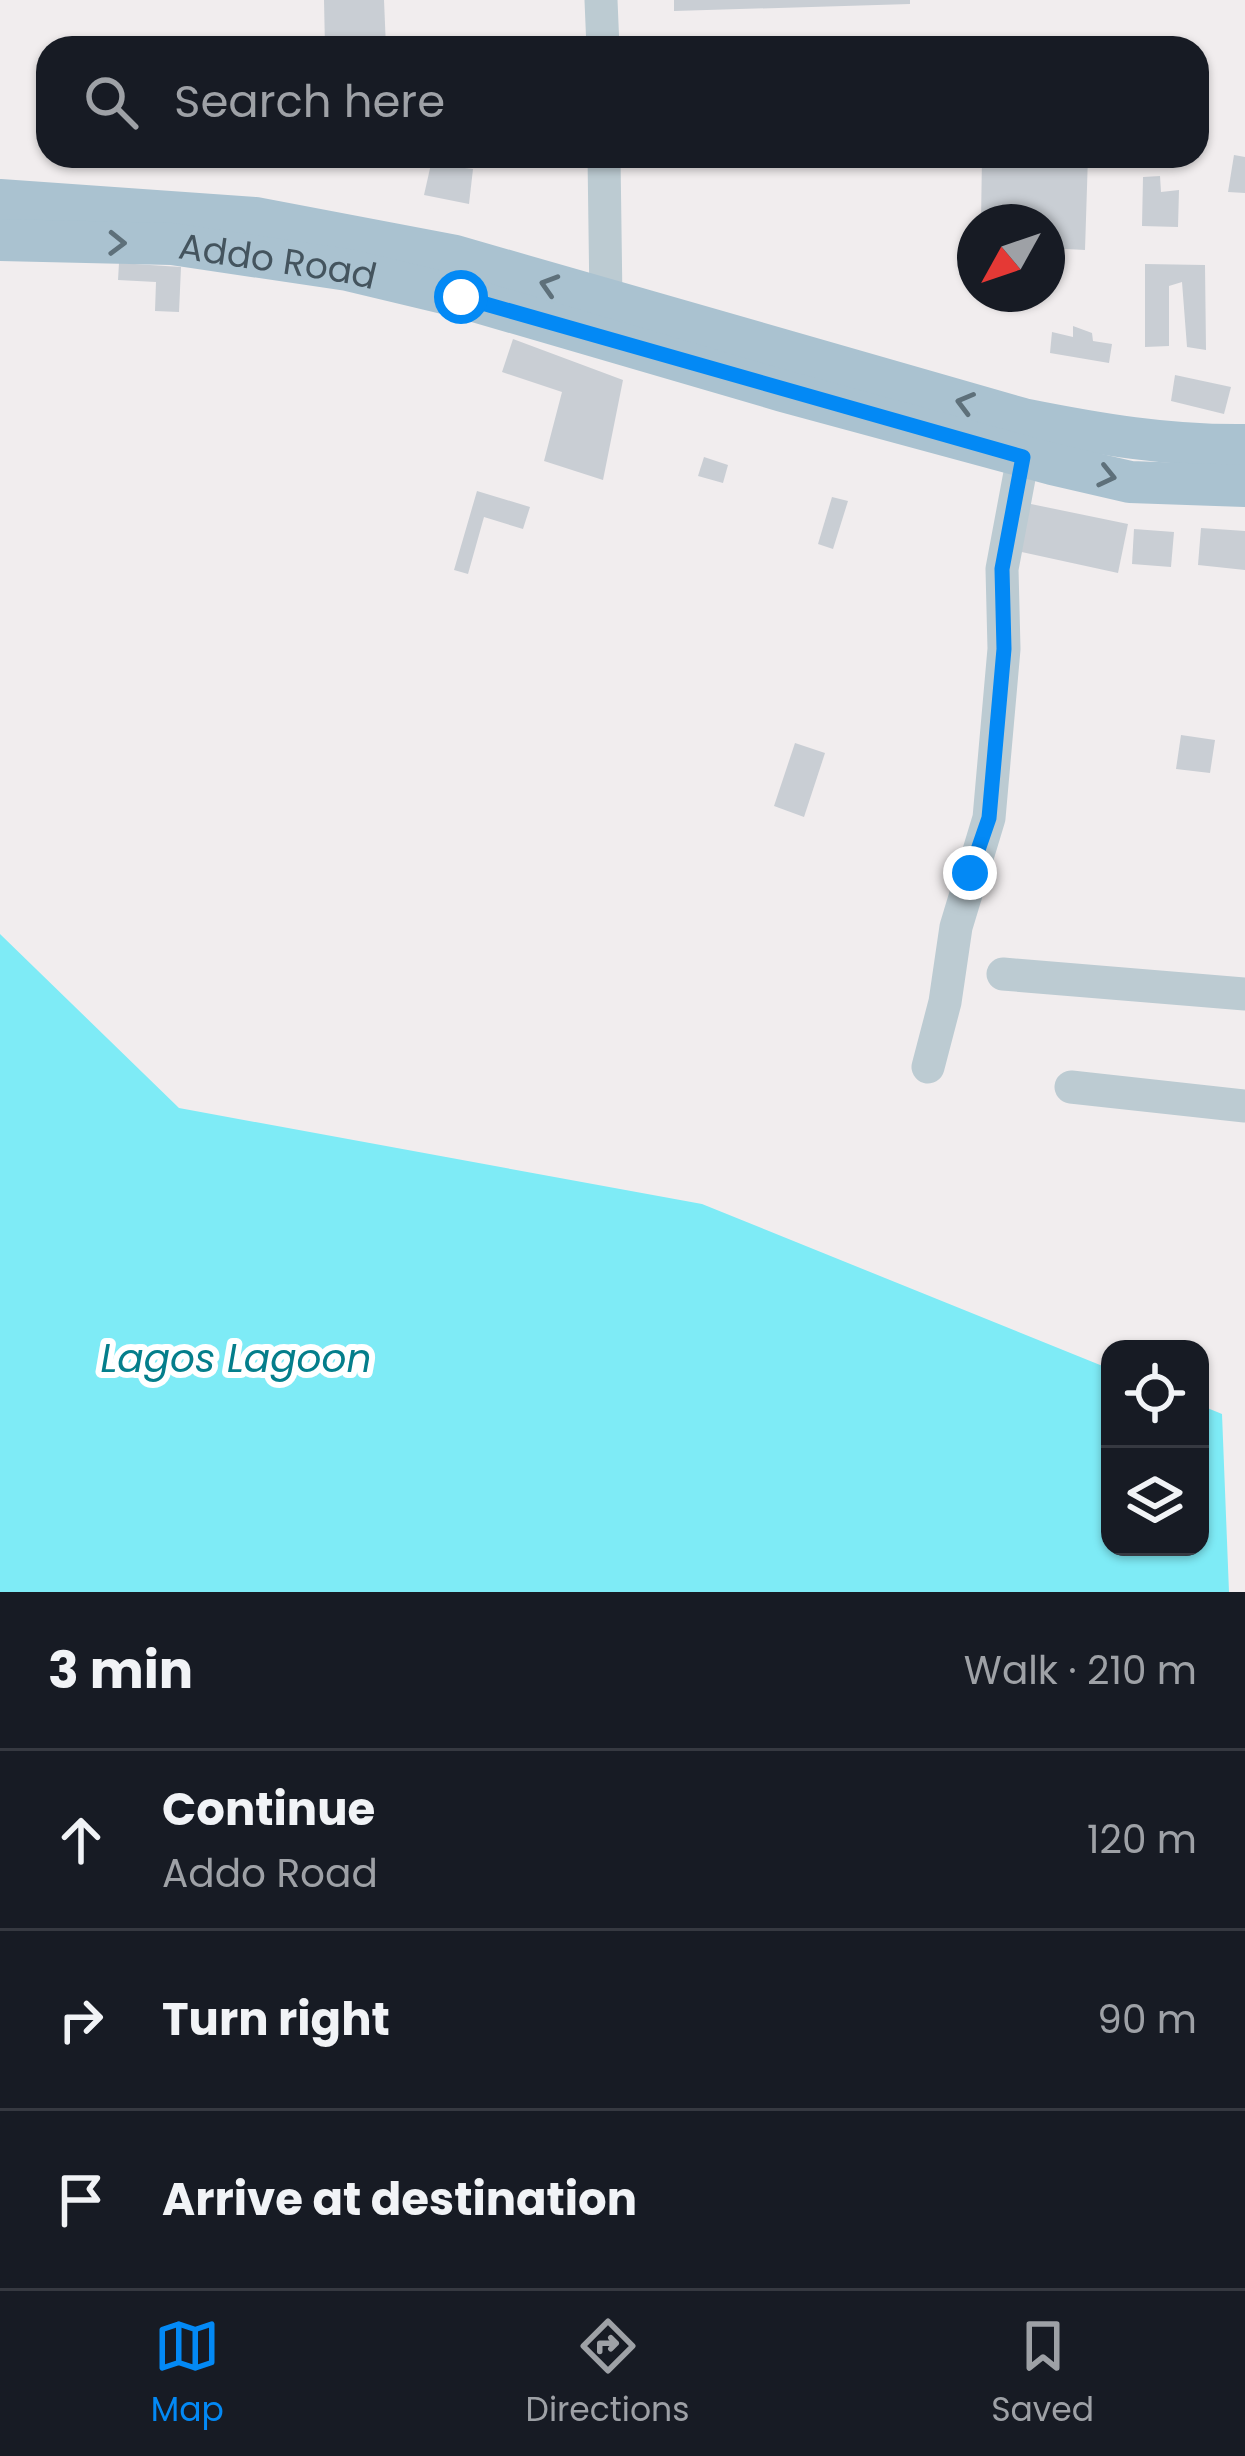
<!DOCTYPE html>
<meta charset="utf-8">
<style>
:root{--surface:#171b24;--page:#20242c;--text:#f1f3f6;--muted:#9ea1a6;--line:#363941;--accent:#0389f5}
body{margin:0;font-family:Poppins,sans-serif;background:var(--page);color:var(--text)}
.controls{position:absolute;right:36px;bottom:36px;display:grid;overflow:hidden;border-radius:24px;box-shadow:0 3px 9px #0004}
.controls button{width:108px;height:108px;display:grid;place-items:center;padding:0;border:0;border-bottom:3px solid var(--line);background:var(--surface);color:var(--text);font:60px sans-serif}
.compass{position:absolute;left:957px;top:204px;width:108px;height:108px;border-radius:50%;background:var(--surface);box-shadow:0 3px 9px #0004;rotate:230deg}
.stop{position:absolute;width:36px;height:36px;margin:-27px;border:9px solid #0389f5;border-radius:50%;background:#fff}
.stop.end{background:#0389f5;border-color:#fff;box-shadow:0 3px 12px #0008}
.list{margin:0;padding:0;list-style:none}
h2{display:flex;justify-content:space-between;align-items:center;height:156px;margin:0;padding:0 48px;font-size:51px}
h2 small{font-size:39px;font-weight:400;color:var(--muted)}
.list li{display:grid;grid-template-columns:78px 1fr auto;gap:36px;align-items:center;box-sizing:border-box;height:180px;padding:0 48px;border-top:3px solid var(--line)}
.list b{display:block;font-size:45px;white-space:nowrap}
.list p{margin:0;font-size:39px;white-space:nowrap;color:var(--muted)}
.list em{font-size:39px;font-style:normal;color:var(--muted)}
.icon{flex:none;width:66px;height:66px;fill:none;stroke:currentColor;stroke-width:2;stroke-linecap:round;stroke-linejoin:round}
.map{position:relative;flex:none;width:1245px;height:1592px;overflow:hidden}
.search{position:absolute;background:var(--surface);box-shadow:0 3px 9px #0004;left:36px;right:36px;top:36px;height:132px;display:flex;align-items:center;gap:30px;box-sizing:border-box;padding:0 42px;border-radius:36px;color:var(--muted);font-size:45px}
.sheet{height:696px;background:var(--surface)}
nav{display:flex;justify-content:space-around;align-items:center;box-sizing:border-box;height:168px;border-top:3px solid var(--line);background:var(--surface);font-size:33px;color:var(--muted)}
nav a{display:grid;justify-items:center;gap:6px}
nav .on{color:var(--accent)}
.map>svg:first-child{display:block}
.water{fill:#7eebf6}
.building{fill:#c9ced4}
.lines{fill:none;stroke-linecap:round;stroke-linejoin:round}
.minor{stroke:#bccbd2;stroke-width:33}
.major{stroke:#aac2d0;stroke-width:42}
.oneway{stroke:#5e707a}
.route{stroke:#0389f5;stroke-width:15}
.labels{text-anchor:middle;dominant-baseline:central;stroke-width:12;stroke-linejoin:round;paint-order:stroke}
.street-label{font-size:36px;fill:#44545e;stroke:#fff}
.water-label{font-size:39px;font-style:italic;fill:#047e8b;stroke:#fff}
</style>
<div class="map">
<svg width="1245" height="1592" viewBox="0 0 1245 1592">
<rect width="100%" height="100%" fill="#f1edee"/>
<polygon class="water" points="0,934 179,1108 702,1204 1110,1369 1110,1547 1200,1547 1200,1405 1222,1414 1229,1592 0,1592"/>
<g class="building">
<polygon points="324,0 384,0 386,48 325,48"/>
<polygon points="674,0 910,0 910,4 674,11"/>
<polygon points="1234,155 1245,157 1245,193 1228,192"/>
<polygon points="982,156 1088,156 1085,250 1047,248 1047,222 981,222"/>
<polygon points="431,164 473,169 469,204 424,195"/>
<polygon points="1160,176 1161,192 1179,190 1178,227 1142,226 1143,177"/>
<polygon points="119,263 181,267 179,312 155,311 156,282 118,280"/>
<polygon points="1145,264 1205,265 1206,350 1187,347 1182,282 1169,286 1169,346 1145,347"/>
<polygon points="1073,326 1092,333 1093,341 1112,344 1109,363 1050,353 1052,332 1073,337"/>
<polygon points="513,339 623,380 603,480 544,461 562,392 502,372"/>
<polygon points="1175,375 1231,387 1224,414 1171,401"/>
<polygon points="704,457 728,465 723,483 698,476"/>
<polygon points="477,491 530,507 523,529 484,517 468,574 454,570"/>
<polygon points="832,497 848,501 833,549 818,544"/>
<polygon points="1026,503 1128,524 1118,573 1017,551"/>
<polygon points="1201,528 1245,531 1245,570 1198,565"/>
<polygon points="1134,529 1174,532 1171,567 1132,564"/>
<polygon points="1181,735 1215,740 1210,773 1176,769"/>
<polygon points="795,743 825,753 804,817 774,806"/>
</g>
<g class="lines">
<g class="minor">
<polyline points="601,0 603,48"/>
<polyline points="604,156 606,302"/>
<polyline points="1003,974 1245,994"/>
<polyline points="928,1067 945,1002 956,927 989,818 1004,649 1002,569 1023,457"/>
<polyline points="1071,1087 1245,1106"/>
</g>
<g class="major">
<path d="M0,200L255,218L455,256L1023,419C1098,434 1168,446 1245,445"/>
<path id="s1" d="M0,240L172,244L348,270L461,297L783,391L1052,464L1130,482L1245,486"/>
</g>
</g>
<defs><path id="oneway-chevron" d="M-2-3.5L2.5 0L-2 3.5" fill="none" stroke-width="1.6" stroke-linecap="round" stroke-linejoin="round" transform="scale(3)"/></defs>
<g class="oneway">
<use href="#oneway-chevron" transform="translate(117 243) rotate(1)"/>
<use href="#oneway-chevron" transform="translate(549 285) rotate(-163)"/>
<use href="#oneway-chevron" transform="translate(965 403) rotate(-165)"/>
<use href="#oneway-chevron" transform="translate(1107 476) rotate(13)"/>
</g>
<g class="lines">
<polyline class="route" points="461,297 1023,457 1002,569 1004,649 989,818 970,873"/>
</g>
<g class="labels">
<g class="street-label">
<text stroke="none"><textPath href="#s1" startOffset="279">Addo Road</textPath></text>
</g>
<g class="water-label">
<text x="236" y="1358">Lagos Lagoon</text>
</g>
</g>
</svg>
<div class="controls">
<button><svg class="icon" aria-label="locate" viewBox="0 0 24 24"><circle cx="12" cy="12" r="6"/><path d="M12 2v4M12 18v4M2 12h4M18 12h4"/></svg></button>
<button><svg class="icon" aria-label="layers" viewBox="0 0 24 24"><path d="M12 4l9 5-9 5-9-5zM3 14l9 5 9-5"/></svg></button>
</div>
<svg class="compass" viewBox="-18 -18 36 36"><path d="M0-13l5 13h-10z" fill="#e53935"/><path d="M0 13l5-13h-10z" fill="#9ea1a6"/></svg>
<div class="stop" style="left:461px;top:297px"></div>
<div class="stop end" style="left:970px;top:873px"></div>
<div class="search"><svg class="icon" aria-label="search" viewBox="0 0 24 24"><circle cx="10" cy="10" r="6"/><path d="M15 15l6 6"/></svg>Search here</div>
</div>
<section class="sheet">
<h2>3 min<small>Walk · 210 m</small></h2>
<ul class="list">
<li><svg class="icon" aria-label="ahead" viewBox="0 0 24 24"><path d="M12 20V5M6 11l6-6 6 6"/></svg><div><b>Continue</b><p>Addo Road</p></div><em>120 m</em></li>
<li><svg class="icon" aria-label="right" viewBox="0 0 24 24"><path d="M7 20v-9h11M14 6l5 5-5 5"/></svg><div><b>Turn right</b></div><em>90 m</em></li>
<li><svg class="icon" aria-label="arrive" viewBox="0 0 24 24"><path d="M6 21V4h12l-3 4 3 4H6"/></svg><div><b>Arrive at destination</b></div></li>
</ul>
</section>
<nav>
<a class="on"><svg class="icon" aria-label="map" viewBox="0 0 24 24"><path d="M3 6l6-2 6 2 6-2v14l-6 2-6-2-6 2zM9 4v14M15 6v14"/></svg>Map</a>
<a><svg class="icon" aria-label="directions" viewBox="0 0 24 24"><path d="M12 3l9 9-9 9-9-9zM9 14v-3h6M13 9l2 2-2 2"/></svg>Directions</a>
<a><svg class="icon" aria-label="saved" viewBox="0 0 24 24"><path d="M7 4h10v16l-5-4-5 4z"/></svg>Saved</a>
</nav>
